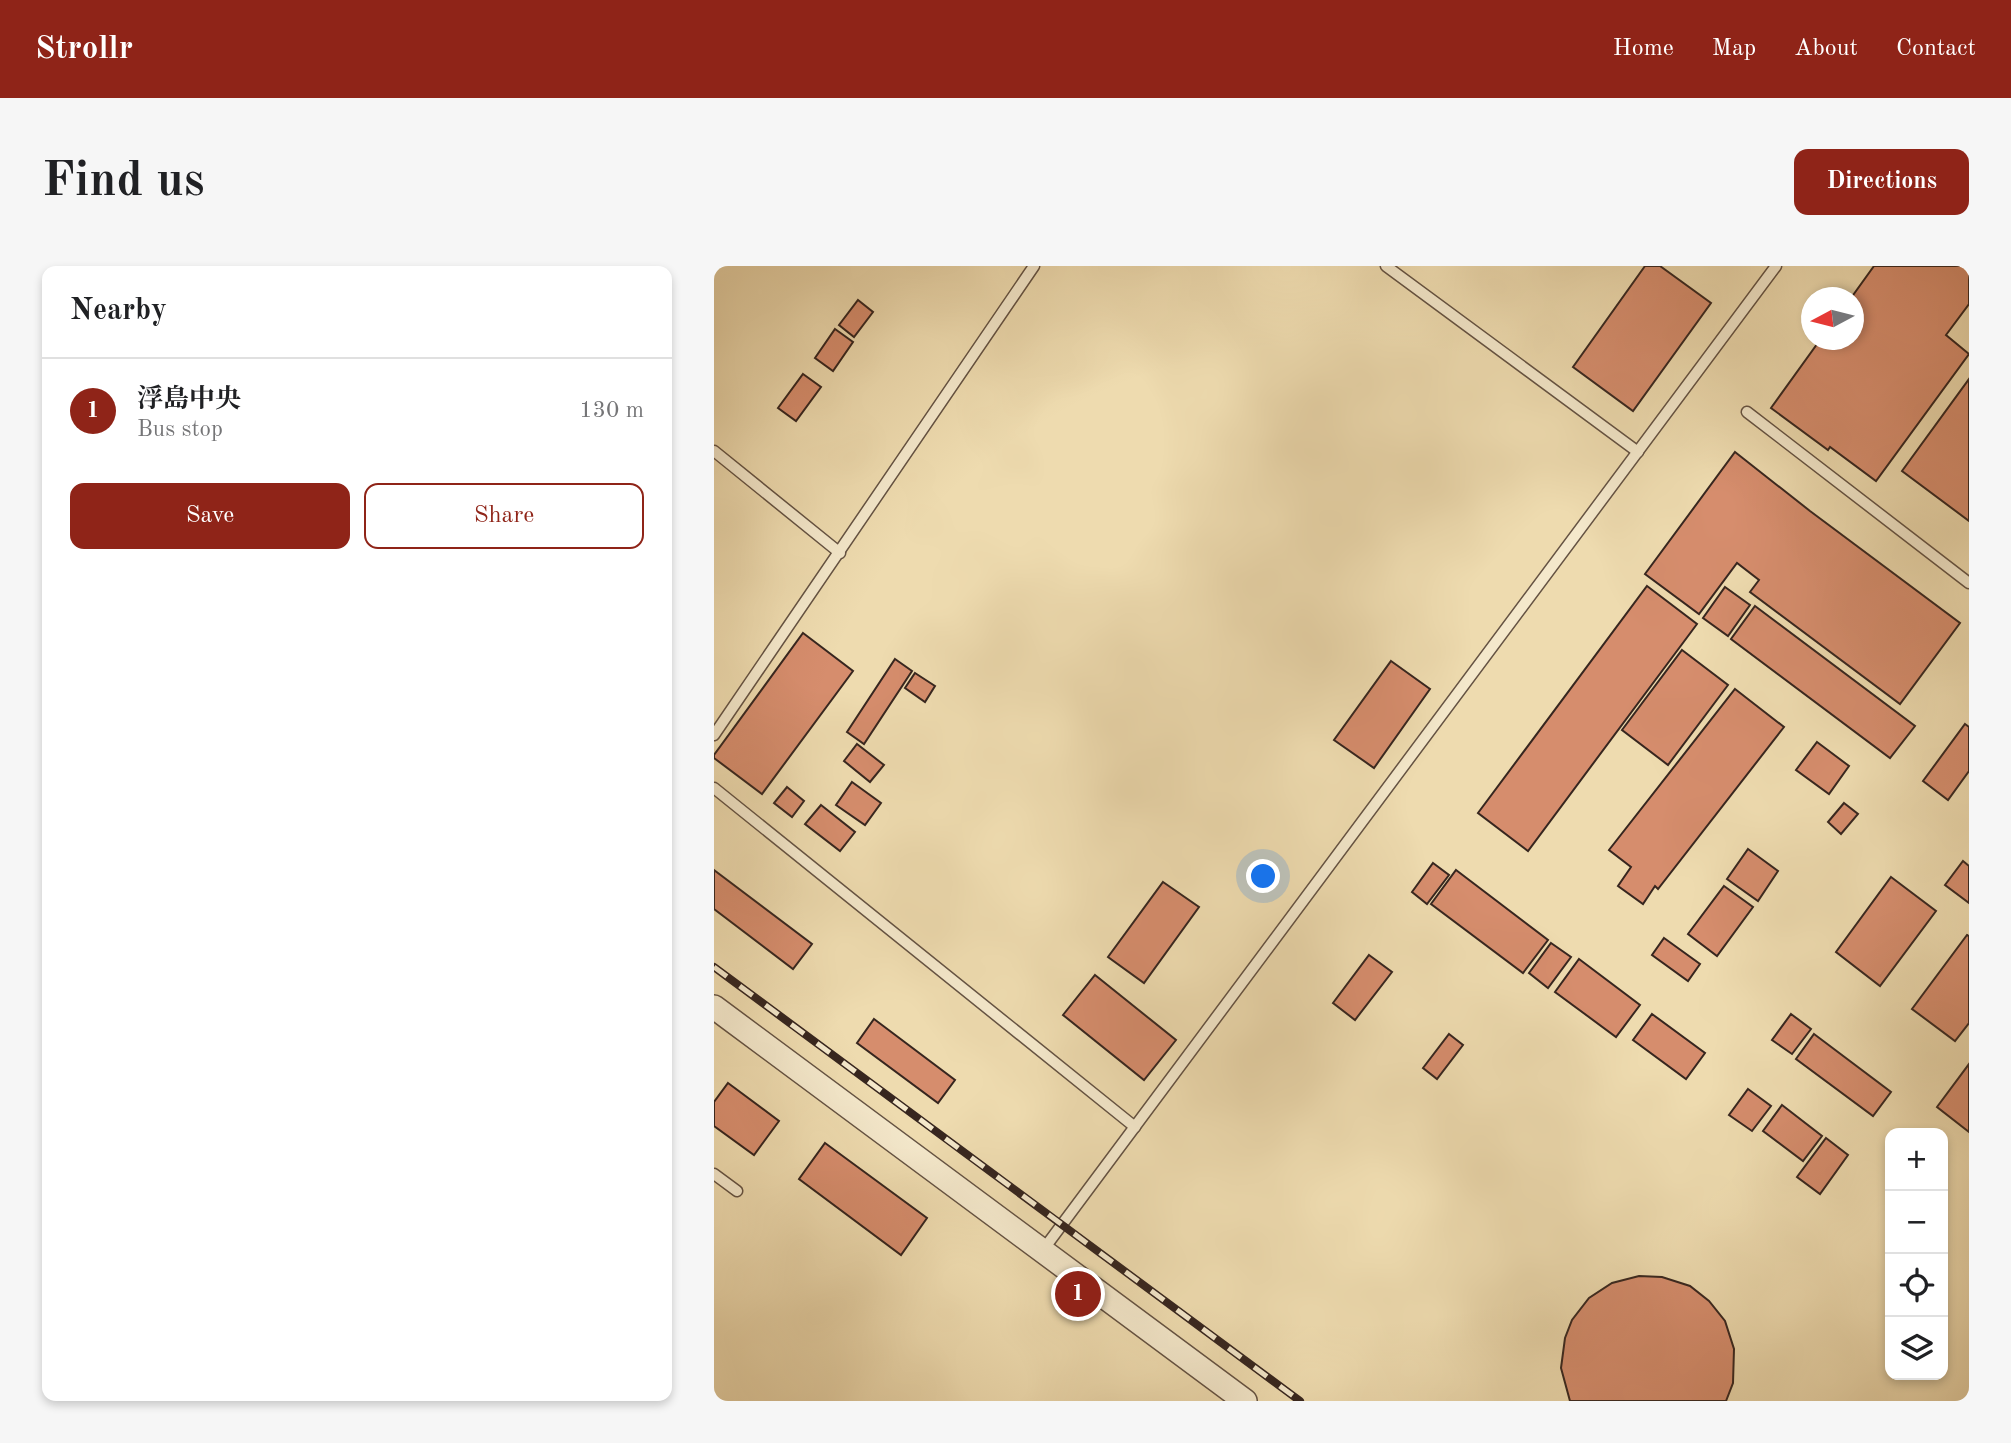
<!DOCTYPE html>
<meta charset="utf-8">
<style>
:root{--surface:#fff;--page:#f6f6f6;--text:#202124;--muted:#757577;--line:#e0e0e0;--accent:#8f2418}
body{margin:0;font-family:"Old Standard TT","Noto Serif JP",serif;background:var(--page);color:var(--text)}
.controls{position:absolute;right:21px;bottom:21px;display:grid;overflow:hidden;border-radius:14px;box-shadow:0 4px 10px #0003}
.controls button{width:63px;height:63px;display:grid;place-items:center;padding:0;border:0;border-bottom:2px solid var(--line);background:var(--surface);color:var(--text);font:35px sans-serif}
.compass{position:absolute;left:1087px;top:21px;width:63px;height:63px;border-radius:50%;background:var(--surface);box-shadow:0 4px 10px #0003;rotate:263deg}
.you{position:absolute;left:550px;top:611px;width:24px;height:24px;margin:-18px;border:5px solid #fff;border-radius:50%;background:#1a73e8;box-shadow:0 0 0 10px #1a73e833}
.badge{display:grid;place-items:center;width:46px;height:46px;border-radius:50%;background:var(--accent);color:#fff;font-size:23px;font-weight:700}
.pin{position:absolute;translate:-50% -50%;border:4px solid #fff;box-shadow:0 2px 7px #0006}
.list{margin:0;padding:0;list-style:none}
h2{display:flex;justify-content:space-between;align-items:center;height:91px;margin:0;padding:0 28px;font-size:30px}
h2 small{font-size:23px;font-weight:400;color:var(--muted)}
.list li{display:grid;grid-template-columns:46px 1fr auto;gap:21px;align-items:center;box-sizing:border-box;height:105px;padding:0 28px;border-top:2px solid var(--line)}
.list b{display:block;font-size:26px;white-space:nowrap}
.list p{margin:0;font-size:23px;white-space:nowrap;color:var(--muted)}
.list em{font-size:23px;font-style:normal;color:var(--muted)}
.actions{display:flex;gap:14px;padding:21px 28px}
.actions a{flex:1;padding:16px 0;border:2px solid var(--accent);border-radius:14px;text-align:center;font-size:24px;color:var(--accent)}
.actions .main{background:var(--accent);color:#fff}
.icon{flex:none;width:38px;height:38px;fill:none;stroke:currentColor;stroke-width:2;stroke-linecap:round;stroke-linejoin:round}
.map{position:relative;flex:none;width:1255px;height:1135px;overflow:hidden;border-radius:14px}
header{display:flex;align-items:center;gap:42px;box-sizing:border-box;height:98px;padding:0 35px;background:var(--accent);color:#fff}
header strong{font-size:33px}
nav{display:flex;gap:38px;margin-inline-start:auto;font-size:24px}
.intro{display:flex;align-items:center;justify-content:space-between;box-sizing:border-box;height:168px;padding:0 42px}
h1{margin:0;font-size:49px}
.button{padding:18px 32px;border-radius:14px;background:var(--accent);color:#fff;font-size:24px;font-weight:700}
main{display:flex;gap:42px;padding:0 42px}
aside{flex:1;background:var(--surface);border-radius:14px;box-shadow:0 4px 10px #0003}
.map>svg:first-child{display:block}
.building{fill:#d68d6d;stroke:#37261f;stroke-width:2}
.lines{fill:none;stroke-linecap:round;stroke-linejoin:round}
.service-casing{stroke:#655343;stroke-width:13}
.tertiary-casing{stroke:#655343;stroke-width:26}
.service{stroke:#f4e8cb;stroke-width:10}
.tertiary{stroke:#f4e8cb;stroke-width:23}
.rail-casing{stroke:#37261f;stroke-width:8}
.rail{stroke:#f4e8cb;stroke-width:5;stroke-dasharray:16;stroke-linecap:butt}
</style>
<header>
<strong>Strollr</strong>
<nav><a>Home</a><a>Map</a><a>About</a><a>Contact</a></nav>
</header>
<div class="intro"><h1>Find us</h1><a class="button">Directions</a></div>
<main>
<aside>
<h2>Nearby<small></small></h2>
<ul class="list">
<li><span class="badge">1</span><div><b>浮島中央</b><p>Bus stop</p></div><em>130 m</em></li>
</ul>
<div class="actions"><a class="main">Save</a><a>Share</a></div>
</aside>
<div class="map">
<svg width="1255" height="1135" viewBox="0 0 1255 1135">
<rect width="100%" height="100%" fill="#eedbaf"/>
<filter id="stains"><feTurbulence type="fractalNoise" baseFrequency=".00286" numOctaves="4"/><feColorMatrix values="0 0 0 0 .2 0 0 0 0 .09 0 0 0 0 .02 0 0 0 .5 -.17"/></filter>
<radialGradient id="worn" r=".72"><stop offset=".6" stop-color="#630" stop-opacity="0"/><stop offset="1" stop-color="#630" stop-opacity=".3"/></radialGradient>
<g class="building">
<polygon points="931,0 946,0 997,37 919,145 859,101"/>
<polygon points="1160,0 1255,0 1255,38 1232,69 1255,88 1162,215 1116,181 1114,184 1057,142 1106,74 1140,74 1140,32 1137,32"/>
<polygon points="144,34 159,46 140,71 125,59"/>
<polygon points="121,63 139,76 119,105 101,92"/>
<polygon points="89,108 107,121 82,155 64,142"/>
<polygon points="1255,113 1255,255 1188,205"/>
<polygon points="1021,186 1096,245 1246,357 1186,438 1036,326 1045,314 1023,297 985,348 931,308"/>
<polygon points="933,320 983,358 814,585 764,547"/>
<polygon points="1011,321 1036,339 1014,370 989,352"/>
<polygon points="1041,340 1201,460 1176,492 1017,373"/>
<polygon points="89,367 139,405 48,528 0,492 0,489"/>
<polygon points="968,384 1014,419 954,499 908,464"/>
<polygon points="181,393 198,405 150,478 133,466"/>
<polygon points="677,395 716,423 660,502 620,474"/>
<polygon points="201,407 221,420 211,436 191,422"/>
<polygon points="1021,423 1070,461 944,623 941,620 929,638 904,620 917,601 895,584"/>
<polygon points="1251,458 1255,461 1255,505 1234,534 1209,515"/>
<polygon points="1103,476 1135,500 1115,528 1082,504"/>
<polygon points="143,478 170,499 156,516 130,495"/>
<polygon points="138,516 167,537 151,559 122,539"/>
<polygon points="73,521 90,535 78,551 60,537"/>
<polygon points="1130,537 1144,548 1127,568 1114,556"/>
<polygon points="107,539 141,566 126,585 91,558"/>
<polygon points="1034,583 1064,605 1044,635 1013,613"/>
<polygon points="1249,595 1255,600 1255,637 1231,619"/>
<polygon points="719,597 735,609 713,638 698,626"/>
<polygon points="0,604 98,678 79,703 0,643"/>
<polygon points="742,604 834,674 809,707 717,638"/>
<polygon points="1177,611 1222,645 1166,720 1122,686"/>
<polygon points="449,616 485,641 430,717 394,691"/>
<polygon points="1010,620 1039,641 1003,690 974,668"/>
<polygon points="1253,669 1255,670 1255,757 1241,775 1198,743"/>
<polygon points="950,672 986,698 974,715 938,689"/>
<polygon points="837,677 857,691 834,722 815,707"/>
<polygon points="655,689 678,706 641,754 619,737"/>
<polygon points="865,693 926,739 902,771 841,726"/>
<polygon points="381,709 462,774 430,814 349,749"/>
<polygon points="938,748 991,787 972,813 919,774"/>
<polygon points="1077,748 1097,763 1078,788 1058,774"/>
<polygon points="160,753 241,814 224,837 143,777"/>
<polygon points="735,768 749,779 723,813 709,802"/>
<polygon points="1100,768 1177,826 1159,850 1082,793"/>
<polygon points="1255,798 1255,866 1223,841"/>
<polygon points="14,817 65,855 40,889 0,860 0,836"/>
<polygon points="1034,823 1057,840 1038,865 1015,849"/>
<polygon points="1068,839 1108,870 1089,895 1049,865"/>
<polygon points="1112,872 1134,889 1106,928 1083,911"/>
<polygon points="111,877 213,952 187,989 85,913"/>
<polygon points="925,1010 948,1011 976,1020 995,1035 1011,1055 1020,1083 1019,1117 1012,1135 856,1135 847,1102 851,1072 858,1054 875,1032 898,1017"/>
</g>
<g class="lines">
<g class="service-casing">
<g id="service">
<polyline points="672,0 924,186"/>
<polyline points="1033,146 1255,317"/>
<polyline points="0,185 126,287"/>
<polyline points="0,469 320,0"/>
<polyline points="0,522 421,861"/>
<polyline points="0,908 23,925"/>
<polyline points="329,984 1062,0"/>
</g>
</g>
<g class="tertiary-casing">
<polyline id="tertiary" points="0,741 531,1135"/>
</g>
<use href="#service" class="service"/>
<use href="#tertiary" class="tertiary"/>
<g class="rail-casing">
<polyline id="rail" points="0,701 586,1135"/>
</g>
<use href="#rail" class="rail"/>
</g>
<rect width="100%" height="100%" filter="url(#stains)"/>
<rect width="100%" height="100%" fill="url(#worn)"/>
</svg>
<div class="controls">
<button>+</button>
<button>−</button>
<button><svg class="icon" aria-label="locate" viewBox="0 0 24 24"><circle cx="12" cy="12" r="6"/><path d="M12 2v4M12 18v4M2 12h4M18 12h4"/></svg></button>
<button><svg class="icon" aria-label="layers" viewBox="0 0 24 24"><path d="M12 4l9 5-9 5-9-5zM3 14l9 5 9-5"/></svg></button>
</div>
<svg class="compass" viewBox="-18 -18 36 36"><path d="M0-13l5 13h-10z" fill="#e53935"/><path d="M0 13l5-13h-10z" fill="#757577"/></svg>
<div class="you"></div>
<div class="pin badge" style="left:364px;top:1028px">1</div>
</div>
</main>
